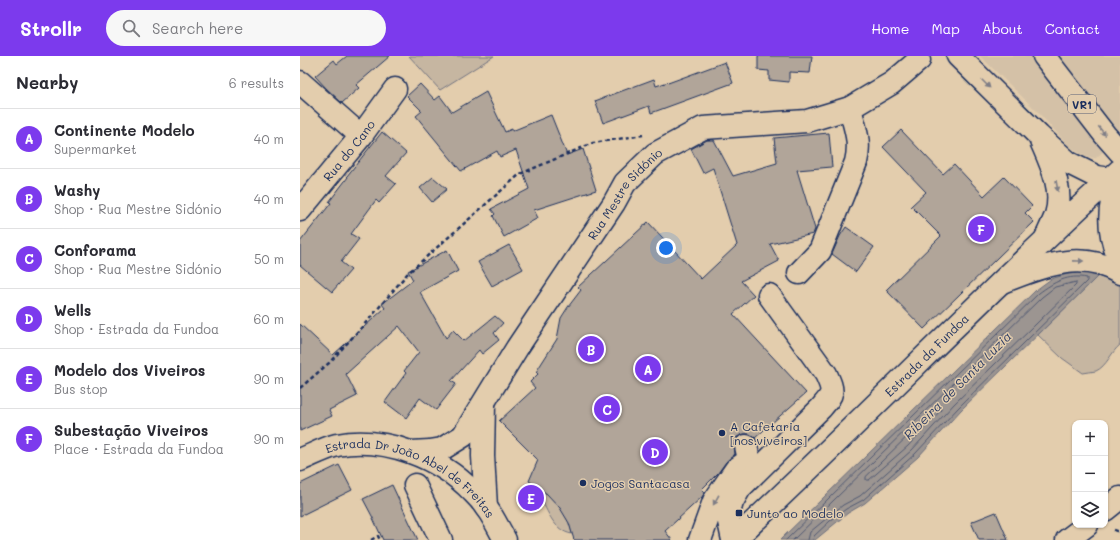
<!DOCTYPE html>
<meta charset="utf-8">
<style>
:root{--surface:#fff;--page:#f7f7f7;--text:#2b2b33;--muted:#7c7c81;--line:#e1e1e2;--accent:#7c3aed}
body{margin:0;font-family:Mali,sans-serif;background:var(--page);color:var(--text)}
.controls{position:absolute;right:12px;bottom:12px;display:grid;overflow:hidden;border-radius:8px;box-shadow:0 1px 3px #0004}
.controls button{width:36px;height:36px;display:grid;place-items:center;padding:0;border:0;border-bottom:1px solid var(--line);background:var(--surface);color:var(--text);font:20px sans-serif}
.you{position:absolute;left:366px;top:192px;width:14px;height:14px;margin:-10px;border:3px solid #fff;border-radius:50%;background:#1a73e8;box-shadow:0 0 0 6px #1a73e833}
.badge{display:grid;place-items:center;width:26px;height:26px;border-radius:50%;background:var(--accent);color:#fff;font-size:13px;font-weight:700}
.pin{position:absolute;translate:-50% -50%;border:2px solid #fff;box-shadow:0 1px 4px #0006}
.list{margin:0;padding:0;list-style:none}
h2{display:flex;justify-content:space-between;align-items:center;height:52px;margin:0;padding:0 16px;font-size:17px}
h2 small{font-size:13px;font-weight:400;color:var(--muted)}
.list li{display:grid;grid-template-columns:26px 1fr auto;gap:12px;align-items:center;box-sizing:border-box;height:60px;padding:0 16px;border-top:1px solid var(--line)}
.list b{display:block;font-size:15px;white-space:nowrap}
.list p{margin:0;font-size:13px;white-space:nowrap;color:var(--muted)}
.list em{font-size:13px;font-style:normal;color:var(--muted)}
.icon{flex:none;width:22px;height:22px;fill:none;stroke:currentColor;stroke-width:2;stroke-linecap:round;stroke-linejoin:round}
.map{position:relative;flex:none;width:820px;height:484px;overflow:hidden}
header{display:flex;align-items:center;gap:24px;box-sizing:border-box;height:56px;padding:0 20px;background:var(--accent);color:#fff}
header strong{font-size:19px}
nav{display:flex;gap:22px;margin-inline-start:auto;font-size:14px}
.search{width:280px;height:36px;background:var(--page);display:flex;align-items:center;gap:10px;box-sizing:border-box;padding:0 14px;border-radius:22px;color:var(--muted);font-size:15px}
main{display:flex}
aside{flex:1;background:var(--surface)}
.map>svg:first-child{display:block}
.built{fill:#d4c1a7}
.green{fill:#c6b6a1;stroke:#707280}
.water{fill:#9c9591;stroke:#686c7d}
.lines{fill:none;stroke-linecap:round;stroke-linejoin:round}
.shore{stroke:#4f5872;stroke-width:1}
.building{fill:#b1a599;stroke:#1b2f5e}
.minor-casing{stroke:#1b2f5e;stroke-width:25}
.major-casing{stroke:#1b2f5e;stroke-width:25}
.highway-casing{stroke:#1b2f5e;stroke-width:25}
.path{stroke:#1b2f5e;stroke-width:2.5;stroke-dasharray:4 3;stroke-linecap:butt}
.minor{stroke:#e3cdad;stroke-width:22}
.major{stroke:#e3cdad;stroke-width:22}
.highway{stroke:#e3cdad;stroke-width:22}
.oneway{fill:#7f7e86}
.poi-dot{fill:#1b2f5e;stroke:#e3cdad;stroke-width:1.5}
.labels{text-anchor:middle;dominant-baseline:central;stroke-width:3;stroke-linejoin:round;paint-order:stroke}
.shield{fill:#e3cdad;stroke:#575e76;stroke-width:1}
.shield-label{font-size:11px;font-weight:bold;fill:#1b2f5e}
.street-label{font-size:12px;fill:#1b2f5e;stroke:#e3cdad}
.poi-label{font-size:12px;fill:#1b2f5e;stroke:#e3cdad;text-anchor:start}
.water-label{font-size:13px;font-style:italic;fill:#2e3e66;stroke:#e3cdad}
</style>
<header>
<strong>Strollr</strong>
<div class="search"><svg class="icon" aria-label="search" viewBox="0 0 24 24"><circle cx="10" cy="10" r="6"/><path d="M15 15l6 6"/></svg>Search here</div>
<nav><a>Home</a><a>Map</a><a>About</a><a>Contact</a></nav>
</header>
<main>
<aside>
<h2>Nearby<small>6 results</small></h2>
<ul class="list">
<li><span class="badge">A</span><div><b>Continente Modelo</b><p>Supermarket</p></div><em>40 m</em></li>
<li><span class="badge">B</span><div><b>Washy</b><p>Shop · Rua Mestre Sidónio</p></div><em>40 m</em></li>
<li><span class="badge">C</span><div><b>Conforama</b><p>Shop · Rua Mestre Sidónio</p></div><em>50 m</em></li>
<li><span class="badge">D</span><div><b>Wells</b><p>Shop · Estrada da Fundoa</p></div><em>60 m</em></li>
<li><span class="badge">E</span><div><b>Modelo dos Viveiros</b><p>Bus stop</p></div><em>90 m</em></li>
<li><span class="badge">F</span><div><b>Subestação Viveiros</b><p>Place · Estrada da Fundoa</p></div><em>90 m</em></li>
</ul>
</aside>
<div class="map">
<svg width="820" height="484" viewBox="0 0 820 484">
<rect width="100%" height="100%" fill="#e3cdad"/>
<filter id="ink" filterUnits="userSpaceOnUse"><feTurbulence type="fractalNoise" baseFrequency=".025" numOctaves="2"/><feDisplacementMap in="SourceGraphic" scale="8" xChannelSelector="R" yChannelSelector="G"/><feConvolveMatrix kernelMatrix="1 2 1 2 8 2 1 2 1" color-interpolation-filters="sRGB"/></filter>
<g filter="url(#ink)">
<polygon class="built" points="680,0 820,0 820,80 796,102 785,101 768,89 736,54"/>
<g class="green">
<polygon points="109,0 194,0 140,34"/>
<path d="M798,220L820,229V289C811,296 807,310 796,315C792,316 787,316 783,317L762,302L738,279Z"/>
<path d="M246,437C259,447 269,462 272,478C254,475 248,456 240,441Z"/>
</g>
<polygon class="water" points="774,216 793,218 798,220 661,354 618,401 565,447 548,457 515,484 480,484 736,234 751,223"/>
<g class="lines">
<g class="shore">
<polygon points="638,351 641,351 641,354 608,390 569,424 566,424 566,421"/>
<path d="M486,484L739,237C754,226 768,218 787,222V225L658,352L615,398L563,444L546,453L530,465L514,480L513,484"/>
<polyline points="493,484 742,241 755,231 776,226 776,229 654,348 612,394 560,440 543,449 527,462 510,476 508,484"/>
</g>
</g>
<g class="building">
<polygon points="47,0 90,0 56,29 59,32 42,47 26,32 15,20 34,4 37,8"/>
<polygon points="458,0 512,0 510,17 489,16 489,26 469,24 469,15 458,14"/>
<polygon points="425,6 433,27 351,57 349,50 303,67 295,45 354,23 356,30 368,26 368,27"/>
<polygon points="120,28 135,44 140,40 152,56 186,36 205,76 212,73 212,75 251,59 267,99 283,93 296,134 234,154 238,162 204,181 193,160 195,158 191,153 229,133 216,94 200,101 197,95 161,115 116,60 122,55 107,40"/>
<polygon points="601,74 643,118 654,108 684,140 704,121 732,150 725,157 734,166 624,273 586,234 641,180 611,150 626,136 583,91"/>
<polygon points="82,76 106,97 86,120 96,128 79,147 76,144 51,178 59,183 41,206 51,214 32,236 0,209 0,186 31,147 29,146 48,121 47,120"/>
<polygon points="529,77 532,111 497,114 515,173 513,178 470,188 479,205 441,225 454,239 433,258 506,337 455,382 450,378 444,378 437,381 434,387 435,398 426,406 418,417 402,433 405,436 402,441 365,475 372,484 274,484 269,467 260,452 247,438 229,425 238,404 199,365 235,332 230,326 238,318 236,316 257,283 261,262 268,251 281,234 278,231 348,166 401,223 437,189 413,112 403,117 391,93 407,84 414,84 433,120 477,107 474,82"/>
<polygon points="133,121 147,133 132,146 120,132"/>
<polygon points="546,171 574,191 556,216 532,198 540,180"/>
<polygon points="209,189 223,213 192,230 178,206"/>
<polygon points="147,194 158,215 120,236 146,282 153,274 164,285 195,260 203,267 194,277 199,284 182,298 179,294 151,325 156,328 136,354 120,342 106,362 85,346 106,317 104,315 119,296 99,270 46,318 57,340 29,354 32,360 0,375 0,268 33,299 85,252 82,248 113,224 108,215"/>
<polygon points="39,409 52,434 0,460 0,428"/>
<polygon points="92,429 107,461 118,484 83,484 72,460 63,443"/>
<polygon points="696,456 708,484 679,484 671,466"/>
</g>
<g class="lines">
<g class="minor-casing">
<g id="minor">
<polyline points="0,26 61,80"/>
<path id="s1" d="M0,154L61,80L95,33"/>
<path d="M499,217L520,195L556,106C561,85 555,73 550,52"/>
<polyline points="184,347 183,400 186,451"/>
<path id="s2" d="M111,396L130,395L142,393L163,380L217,292L314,147L325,127L355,98L403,72L507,65L550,52L592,27L619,4"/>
<path id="s3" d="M0,404C12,399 25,392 37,389C85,380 139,401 173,436C187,449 196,467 205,484"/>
<polyline points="115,429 141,484"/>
<polyline points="805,454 820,442"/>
<polyline points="400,484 414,445 436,413 449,404 446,390"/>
<path d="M433,484L428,461L432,446L440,432L521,352C534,337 534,336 526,318L469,239"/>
<polyline points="767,484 787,469"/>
</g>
</g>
<g class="major-casing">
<g id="major">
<path id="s4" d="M434,484C565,363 688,234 820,114"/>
</g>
</g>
<g class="highway-casing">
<g id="highway">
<polyline points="658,0 739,80 769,107 797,121 811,123"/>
<polyline points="744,0 805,79 820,96"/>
<path d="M741,85C751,108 764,134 756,159C753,167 749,175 746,182"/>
<path d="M820,120C807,151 807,175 820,206"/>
<path d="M702,226C742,211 779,193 820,217"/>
</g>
</g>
<g class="path">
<polyline points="0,332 29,307 71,261 107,218 220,118 293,87 343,79"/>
<polyline points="814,474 820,476"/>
<polyline points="71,484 78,480 80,484"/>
</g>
<use href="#minor" class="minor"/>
<use href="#major" class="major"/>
<use href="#highway" class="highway"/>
</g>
<defs><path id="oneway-solid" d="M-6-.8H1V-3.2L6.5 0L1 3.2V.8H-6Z"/></defs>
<g class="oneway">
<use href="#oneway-solid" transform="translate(686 28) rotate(45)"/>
<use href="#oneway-solid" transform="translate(802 75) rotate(52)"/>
<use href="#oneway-solid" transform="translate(757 130) rotate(80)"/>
<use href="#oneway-solid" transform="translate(778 205) rotate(1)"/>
<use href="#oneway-solid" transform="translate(416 444) rotate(119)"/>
</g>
</g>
<g class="poi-dot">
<circle cx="422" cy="377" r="4"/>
<circle cx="283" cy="427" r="4"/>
<rect x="435" y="453" width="8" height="8" rx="2"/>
</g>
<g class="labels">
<rect class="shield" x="768" y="39" width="28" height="18" rx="3"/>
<g class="shield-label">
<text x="782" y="48">VR1</text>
</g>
<g class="street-label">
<text stroke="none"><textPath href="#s1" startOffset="77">Rua do Cano</textPath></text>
<text stroke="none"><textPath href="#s2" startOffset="348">Rua Mestre Sidónio</textPath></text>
<text stroke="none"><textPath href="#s4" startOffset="267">Estrada da Fundoa</textPath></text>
<text stroke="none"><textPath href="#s3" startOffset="124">Estrada Dr João Abel de Freitas</textPath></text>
</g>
<g class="poi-label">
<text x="430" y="370">A Cafetaria<tspan x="430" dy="14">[nos.viveiros]</tspan></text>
<text x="291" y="427">Jogos Santacasa</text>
<text x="447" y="457">Junto ao Modelo</text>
</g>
<g class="water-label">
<text transform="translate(657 329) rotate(-45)">Ribeira de Santa Luzia</text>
</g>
</g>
</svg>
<div class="controls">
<button>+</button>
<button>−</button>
<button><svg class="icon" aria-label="layers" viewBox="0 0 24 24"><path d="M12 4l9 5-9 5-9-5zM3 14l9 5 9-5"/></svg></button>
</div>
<div class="you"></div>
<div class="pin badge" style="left:348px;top:313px">A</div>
<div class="pin badge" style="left:291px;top:293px">B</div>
<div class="pin badge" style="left:307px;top:353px">C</div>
<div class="pin badge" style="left:355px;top:396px">D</div>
<div class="pin badge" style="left:231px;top:442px">E</div>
<div class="pin badge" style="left:681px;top:173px">F</div>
</div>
</main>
